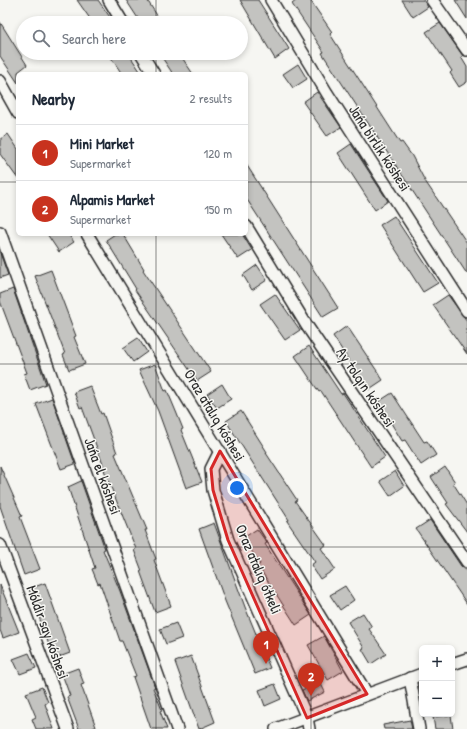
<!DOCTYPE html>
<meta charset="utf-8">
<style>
:root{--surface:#fff;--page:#f6f6f7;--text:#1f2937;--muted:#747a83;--line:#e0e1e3;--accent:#c8321e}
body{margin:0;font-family:"Patrick Hand",sans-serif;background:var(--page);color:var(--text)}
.controls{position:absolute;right:12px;bottom:12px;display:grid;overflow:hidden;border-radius:6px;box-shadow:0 2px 6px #0003}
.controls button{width:36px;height:36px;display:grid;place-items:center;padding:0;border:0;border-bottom:1px solid var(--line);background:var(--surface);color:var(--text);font:20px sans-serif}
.you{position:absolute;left:237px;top:488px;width:14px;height:14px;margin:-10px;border:3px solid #fff;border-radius:50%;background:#1a73e8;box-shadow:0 0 0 6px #1a73e833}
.badge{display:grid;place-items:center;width:26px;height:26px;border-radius:50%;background:var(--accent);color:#fff;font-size:13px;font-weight:700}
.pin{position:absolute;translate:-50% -33px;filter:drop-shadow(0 1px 2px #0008)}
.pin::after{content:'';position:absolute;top:21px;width:14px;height:12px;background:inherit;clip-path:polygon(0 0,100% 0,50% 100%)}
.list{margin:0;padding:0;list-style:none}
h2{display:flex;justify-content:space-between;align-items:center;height:52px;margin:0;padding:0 16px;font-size:17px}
h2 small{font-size:13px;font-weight:400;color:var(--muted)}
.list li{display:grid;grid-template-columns:26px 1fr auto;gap:12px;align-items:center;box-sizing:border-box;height:56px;padding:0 16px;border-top:1px solid var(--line)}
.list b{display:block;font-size:15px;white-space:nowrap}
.list p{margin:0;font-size:13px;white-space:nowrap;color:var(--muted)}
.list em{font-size:13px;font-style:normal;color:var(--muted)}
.icon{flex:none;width:22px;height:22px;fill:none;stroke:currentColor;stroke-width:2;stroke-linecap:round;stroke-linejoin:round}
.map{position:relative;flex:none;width:467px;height:729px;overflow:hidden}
.search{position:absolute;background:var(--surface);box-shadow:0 2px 6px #0003;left:16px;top:16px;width:232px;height:44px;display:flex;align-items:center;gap:10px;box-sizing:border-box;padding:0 14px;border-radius:22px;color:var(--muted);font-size:15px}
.panel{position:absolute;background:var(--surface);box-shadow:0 2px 6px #0003;left:16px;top:72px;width:232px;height:164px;border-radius:6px}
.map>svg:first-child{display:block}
.building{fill:#c3c3c0;stroke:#2b2b2b}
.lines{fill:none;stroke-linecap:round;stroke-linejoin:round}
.minor-casing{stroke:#2b2b2b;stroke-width:14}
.minor{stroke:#f6f6f2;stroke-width:11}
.marked{fill:#d62828;fill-opacity:0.2;stroke:#d62828;stroke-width:3;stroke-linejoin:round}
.grid{fill:none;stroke:#2b2b2b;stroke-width:1;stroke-opacity:0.55}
.labels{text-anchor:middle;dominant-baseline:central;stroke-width:3;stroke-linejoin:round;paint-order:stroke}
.street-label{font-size:15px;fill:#2b2b2b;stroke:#f6f6f2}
</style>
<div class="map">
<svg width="467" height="729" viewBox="0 0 467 729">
<rect width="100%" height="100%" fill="#f6f6f2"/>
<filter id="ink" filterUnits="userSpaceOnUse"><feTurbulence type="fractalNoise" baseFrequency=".025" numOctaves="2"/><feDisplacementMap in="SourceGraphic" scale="8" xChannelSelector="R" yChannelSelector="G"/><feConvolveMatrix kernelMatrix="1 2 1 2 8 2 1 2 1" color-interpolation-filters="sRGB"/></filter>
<g filter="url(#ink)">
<g class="building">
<polygon points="77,0 98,0 114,23 93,23"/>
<polygon points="126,0 147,0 162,23 141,23"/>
<polygon points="240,0 258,0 289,49 275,59"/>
<polygon points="297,0 310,0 332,32 330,34 346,59 400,143 402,142 412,156 425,181 467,243 467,274 322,53 324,52 292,4"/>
<polygon points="402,0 423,0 428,7 413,17"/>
<polygon points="455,0 467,0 467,19"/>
<polygon points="0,22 27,65 18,72 18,83 0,56"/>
<polygon points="440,23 463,56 461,57 467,67 467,82 459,87 450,73 452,71 426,32"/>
<polygon points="108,53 128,53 142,74 122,74"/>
<polygon points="159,53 179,53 193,74 173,74"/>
<polygon points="298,64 307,79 293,88 283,74"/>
<polygon points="317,92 341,127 327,136 303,102"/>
<polygon points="8,134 18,149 18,179 0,154 0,140"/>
<polygon points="351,144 388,201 375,210 338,153"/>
<polygon points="246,164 338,308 323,317 246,198"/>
<polygon points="394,216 438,283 423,292 380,225"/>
<polygon points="47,234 68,234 74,242 59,252"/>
<polygon points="115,234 123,234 144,269 143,270 211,372 197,381 135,290 136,289 106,240"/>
<polygon points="221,234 242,234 252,250 238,259"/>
<polygon points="0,253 8,275 0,278"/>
<polygon points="257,265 267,280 252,290 243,275"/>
<polygon points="51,270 76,336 74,337 85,364 69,370 63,355 65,354 35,276"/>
<polygon points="13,289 46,384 30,390 24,374 27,373 0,301 0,294"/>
<polygon points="275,294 300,330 285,340 260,304"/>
<polygon points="448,295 467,321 467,354 433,305"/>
<polygon points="347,326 383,380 368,390 333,336"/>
<polygon points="138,338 147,352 133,362 123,348"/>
<polygon points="309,346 341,394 343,393 385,457 371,467 321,391 319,392 295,356"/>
<polygon points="155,364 165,391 167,390 177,414 183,429 181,430 202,482 186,488 158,411 139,370"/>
<polygon points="222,384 231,399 217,408 207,394"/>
<polygon points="90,386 101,414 103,413 117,453 115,454 147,530 145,530 156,559 154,560 171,606 155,612 140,571 142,571 134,550 136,549 104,470 105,470 82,407 80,408 74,392"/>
<polygon points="392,393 424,442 427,441 436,455 421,465 405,440 402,441 378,402"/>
<polygon points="52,398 75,464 61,469 36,404"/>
<polygon points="241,411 267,452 266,453 297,500 295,501 326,545 321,548 335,569 320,579 311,565 315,562 287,521 289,520 226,421"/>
<polygon points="0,466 22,516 20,517 40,569 24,575 0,506"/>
<polygon points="445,467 455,482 453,483 467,505 467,532 446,504 448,503 431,477"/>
<polygon points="395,471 404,486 390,496 380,481"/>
<polygon points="81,481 105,549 103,550 120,591 155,687 153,688 162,710 160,711 167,729 151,729 133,677 136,676 122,641 120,641 100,583 98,584 92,569 95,568 68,487"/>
<polygon points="430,520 461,566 467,571 467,604 416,529"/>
<polygon points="214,523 245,607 270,668 255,674 225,601 199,529"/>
<polygon points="257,529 267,543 265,544 311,615 296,625 258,566 260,564 243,538"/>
<polygon points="45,583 70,653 54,659 29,589"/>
<polygon points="0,585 19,632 3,638 0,630"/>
<polygon points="345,586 354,600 340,610 330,595"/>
<polygon points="363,613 372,627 369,629 386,654 371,664 362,649 364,648 348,622"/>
<polygon points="176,623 182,638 166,644 160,629"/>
<polygon points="324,636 343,671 328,680 308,645"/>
<polygon points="29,653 36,668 20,674 13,659"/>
<polygon points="191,656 215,722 199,729 175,662"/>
<polygon points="78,668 84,684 81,685 96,727 90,729 79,729 67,697 70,696 62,674"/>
<polygon points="320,682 325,692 307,701 302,690"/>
<polygon points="275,684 281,699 265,706 259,690"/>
<polygon points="42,687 48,702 45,704 54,729 36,729 32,719 36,717 26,693"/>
<polygon points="451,715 453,729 435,729 433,717"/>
<polygon points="410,720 412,729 384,729 383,725"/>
</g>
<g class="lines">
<g class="minor-casing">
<g id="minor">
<polyline points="109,0 123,23"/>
<polyline points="271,0 327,93 467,311"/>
<polyline points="432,0 467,50"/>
<polyline points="141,53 154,74"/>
<polyline points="0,81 18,113"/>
<polyline points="246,226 307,326 467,562"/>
<polyline points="0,232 177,729"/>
<polyline points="87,234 367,694"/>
<polyline points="220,451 211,469 213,490 228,540 307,718 309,729"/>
<polyline points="0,545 68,729"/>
<polyline points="452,664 467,659"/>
<polyline points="410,678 419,729"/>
<polyline points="276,729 422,674"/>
</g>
</g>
<use href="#minor" class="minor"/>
</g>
</g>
<path class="marked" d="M220,451L367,694L307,718L228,540L213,490L211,469Z"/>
<path class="grid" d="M156,0V23M311,0V729M156,53V74M0,182H18M246,182H467M156,234V729M0,364H467M0,547H467"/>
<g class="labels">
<g class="street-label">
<text transform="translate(380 148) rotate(57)">Jańa birlik kóshesi</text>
<text transform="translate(366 387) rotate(56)">Ay tolqın kóshesi</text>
<text transform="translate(215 415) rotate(59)">Oraz atalıq kóshesi</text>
<text transform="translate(103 476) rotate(70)">Jańa el kóshesi</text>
<text transform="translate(259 569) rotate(67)">Oraz atalıq ótkeli</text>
<text transform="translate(48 632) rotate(70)">Móldir say kóshesi</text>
</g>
</g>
</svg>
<div class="controls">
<button>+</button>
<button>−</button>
</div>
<div class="you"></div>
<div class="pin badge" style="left:266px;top:664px">1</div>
<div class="pin badge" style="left:311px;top:696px">2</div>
<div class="search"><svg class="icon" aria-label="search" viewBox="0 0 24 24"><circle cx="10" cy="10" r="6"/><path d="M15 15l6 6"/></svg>Search here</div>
<section class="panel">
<h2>Nearby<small>2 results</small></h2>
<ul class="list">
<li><span class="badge">1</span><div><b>Mini Market</b><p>Supermarket</p></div><em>120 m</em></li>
<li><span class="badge">2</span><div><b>Alpamis Market</b><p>Supermarket</p></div><em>150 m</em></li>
</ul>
</section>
</div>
